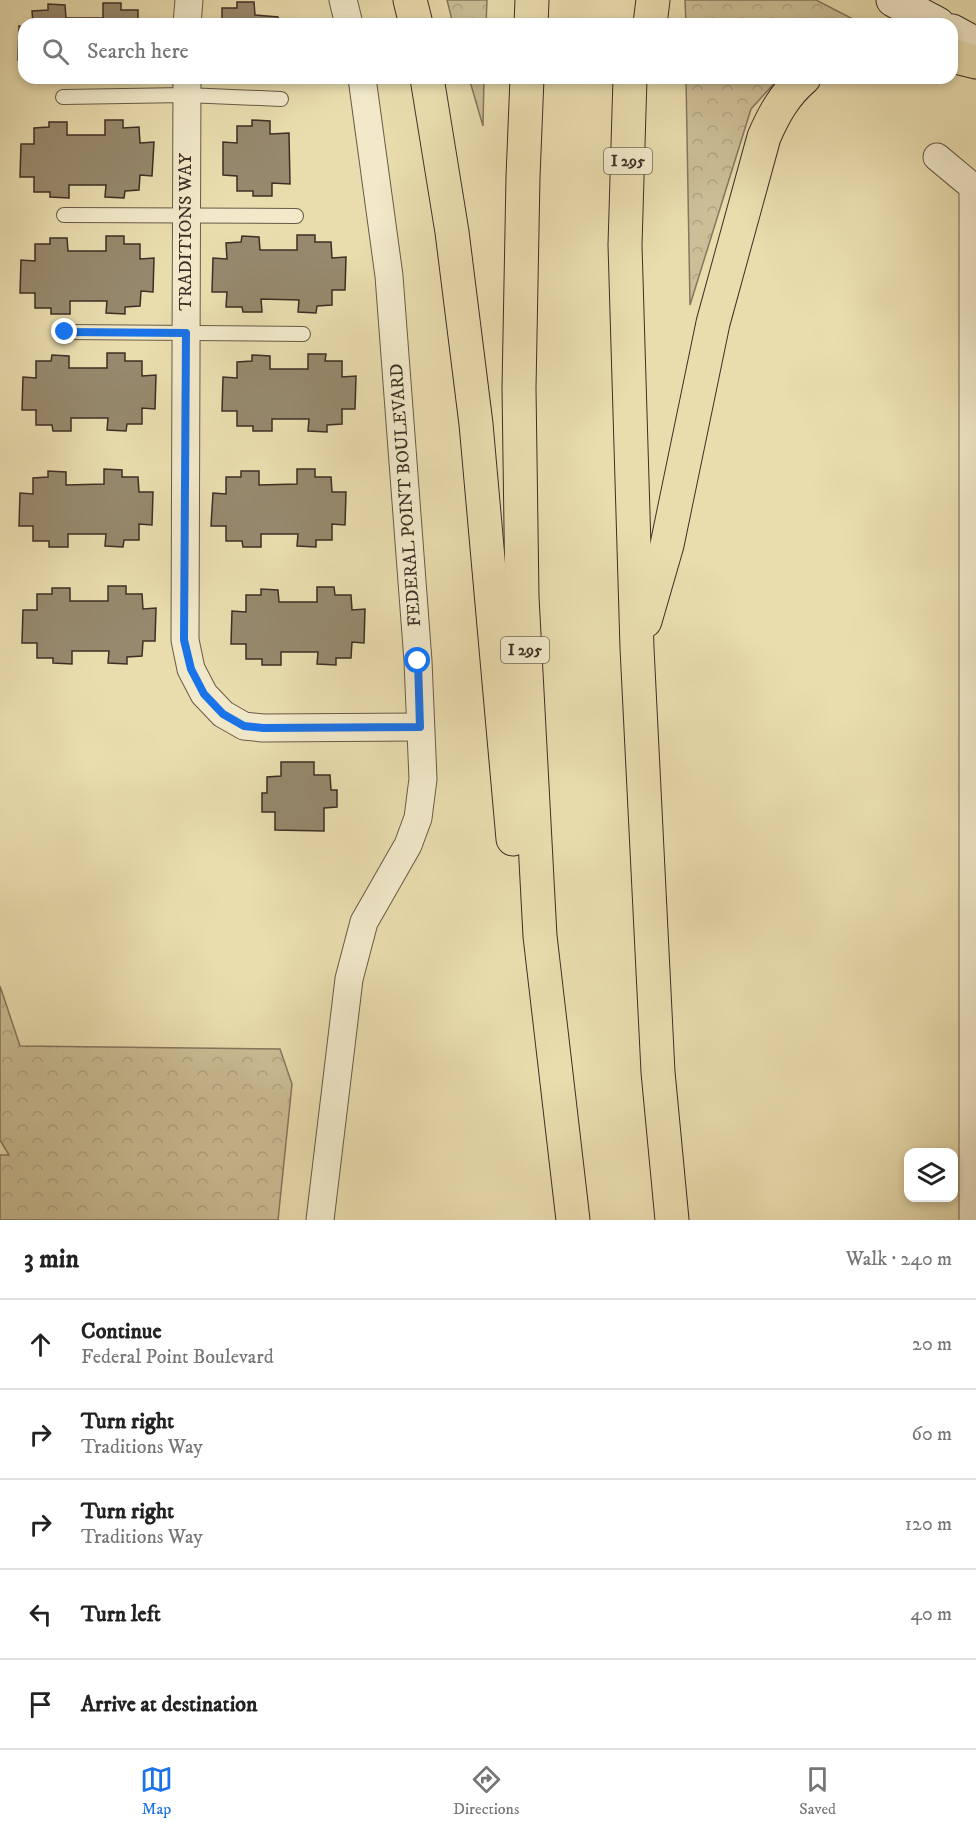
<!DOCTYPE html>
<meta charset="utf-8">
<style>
:root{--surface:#fff;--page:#f6f6f6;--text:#222;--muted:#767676;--line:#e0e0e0;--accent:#1a73e8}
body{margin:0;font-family:"IM FELL DW Pica",serif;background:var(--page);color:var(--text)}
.controls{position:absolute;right:18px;bottom:18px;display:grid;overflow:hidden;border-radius:12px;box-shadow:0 3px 9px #0003}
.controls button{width:54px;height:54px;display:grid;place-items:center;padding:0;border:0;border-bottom:2px solid var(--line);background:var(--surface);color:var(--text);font:30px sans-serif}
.stop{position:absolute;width:18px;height:18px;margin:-14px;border:4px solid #1a73e8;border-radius:50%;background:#fff}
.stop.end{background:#1a73e8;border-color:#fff;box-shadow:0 2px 6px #0008}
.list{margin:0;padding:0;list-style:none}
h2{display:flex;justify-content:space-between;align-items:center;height:78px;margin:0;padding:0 24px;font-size:26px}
h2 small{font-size:20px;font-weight:400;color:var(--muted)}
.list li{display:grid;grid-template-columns:39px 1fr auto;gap:18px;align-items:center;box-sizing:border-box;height:90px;padding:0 24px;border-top:2px solid var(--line)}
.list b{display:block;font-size:22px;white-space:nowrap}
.list p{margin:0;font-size:20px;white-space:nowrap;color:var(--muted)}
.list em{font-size:20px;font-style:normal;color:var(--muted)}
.icon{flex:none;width:33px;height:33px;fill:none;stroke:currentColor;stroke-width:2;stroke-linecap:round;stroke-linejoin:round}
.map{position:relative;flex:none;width:976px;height:1220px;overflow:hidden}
.search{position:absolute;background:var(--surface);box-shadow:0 3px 9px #0003;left:18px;right:18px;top:18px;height:66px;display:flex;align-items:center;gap:15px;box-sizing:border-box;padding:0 21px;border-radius:18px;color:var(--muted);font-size:22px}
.sheet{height:528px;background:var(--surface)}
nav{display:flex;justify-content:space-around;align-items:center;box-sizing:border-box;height:84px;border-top:2px solid var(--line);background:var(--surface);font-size:16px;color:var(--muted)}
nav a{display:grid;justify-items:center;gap:3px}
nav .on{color:var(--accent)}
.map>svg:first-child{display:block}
.forest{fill:url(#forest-crowns);stroke:#84775e;stroke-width:1.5}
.building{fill:#96896d;stroke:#3d2f26;stroke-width:1.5}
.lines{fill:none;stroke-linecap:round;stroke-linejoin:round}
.lane-casing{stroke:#685a48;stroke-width:16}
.street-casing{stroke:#685a48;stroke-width:29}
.secondary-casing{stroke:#3d2f26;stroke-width:35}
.highway-casing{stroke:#3d2f26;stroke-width:35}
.lane{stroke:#f1e9ca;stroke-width:14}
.street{stroke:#f1e9ca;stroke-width:27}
.secondary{stroke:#f1e9ca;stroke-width:33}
.highway{stroke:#e9ddae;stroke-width:33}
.route{stroke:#1a73e8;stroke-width:8}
.labels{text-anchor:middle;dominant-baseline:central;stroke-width:4.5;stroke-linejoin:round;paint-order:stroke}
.shield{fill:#f1e9ca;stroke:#736757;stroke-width:1.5}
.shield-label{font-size:16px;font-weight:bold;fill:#3d2f26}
.street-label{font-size:18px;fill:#3d2f26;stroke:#f1e9ca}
</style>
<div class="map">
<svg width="976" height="1220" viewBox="0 0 976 1220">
<defs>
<pattern id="forest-crowns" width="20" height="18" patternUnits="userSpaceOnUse" patternTransform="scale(1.5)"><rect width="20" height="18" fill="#ccbf97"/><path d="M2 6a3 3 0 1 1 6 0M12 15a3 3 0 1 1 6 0" fill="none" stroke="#b0a482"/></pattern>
</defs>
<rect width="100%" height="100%" fill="#e9ddae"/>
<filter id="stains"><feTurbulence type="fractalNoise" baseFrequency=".00333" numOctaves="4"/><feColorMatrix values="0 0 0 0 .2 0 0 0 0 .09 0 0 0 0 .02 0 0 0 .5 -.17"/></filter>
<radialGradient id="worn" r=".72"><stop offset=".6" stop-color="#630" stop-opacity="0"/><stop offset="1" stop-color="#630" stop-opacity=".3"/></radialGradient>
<g class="forest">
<polygon points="447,0 487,0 486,24 453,24"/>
<polygon points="685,0 816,0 853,19 843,24 686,24"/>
<polygon points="469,78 484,78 483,126"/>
<polygon points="686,78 779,78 751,109 690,305"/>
<polygon points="0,986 20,1046 280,1049 292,1084 278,1220 0,1220 0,1155 9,1155 0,1140"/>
</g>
<g class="building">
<polygon points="237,2 254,2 255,15 278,17 278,24 222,24 222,8 237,8"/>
<polygon points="103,3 121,3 121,10 138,10 138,24 33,24 32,11 48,10 48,4 65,5 66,18 103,18"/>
<polygon points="19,26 24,27 24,60 18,60"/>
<polygon points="49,78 67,78 67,81 49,80"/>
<polygon points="104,78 122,78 122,81 104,80"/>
<polygon points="105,120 123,120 123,128 139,127 140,143 154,142 152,176 140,175 139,190 125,191 124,198 105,197 106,185 69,185 69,198 50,197 50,192 34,192 34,177 20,177 21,144 34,144 34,128 49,127 49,122 67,122 67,135 105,135"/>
<polygon points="252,120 270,121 270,134 289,133 290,184 272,183 272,196 253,196 253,191 237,191 237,176 223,175 223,142 237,143 237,126 252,126"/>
<polygon points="297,235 315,235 315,242 331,242 332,258 346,257 345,290 332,290 332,305 317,306 316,313 298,312 299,300 261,299 262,312 243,312 242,307 226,307 227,292 212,292 213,258 227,259 226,243 241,242 242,236 259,237 260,250 297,250"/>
<polygon points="106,236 124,236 124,244 140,244 140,259 154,258 153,292 141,291 140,306 125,307 125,314 106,313 107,301 70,301 70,314 51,314 51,308 35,308 35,293 20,293 21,260 35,261 35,244 50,244 50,238 67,238 68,251 106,251"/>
<polygon points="107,353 125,353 125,361 142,361 142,376 156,375 155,409 142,408 142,424 127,424 126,431 107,430 108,418 71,418 71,431 53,431 52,425 36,425 36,410 22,410 23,377 36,378 36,361 51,361 52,355 69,356 69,368 107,368"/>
<polygon points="308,354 326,354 325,361 342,361 342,377 356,376 355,409 342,409 342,424 327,425 327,432 308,431 309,419 272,419 272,431 253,431 253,426 237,426 237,411 222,411 223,377 237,378 237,362 252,361 252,355 270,356 270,369 308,369"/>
<polygon points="104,469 122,470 122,477 138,477 139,492 153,492 152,525 139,524 139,540 124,540 123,547 105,546 106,534 68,534 68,547 49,547 49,541 33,541 33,526 19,526 20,493 33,494 33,478 48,477 48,471 66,472 66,485 104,484"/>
<polygon points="297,469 315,469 315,477 331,477 332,492 346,492 345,525 332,524 332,540 316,540 316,547 297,546 298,534 261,534 261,547 243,547 242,541 226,541 226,526 211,526 213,493 226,494 226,477 241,477 241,471 259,471 259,485 297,484"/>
<polygon points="108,586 126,586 126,594 142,594 143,609 156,608 155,641 143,641 142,656 127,657 127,664 108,663 109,651 72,651 72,664 53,663 53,658 37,658 37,643 22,643 23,610 37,610 37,594 52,594 52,588 70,588 70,601 108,601"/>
<polygon points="317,587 334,587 335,595 351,595 352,610 365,609 364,643 352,642 351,658 336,658 336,665 317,664 318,652 281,652 281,665 262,665 262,659 246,659 246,644 231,644 232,611 246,612 246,595 261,595 261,589 278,590 279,602 317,602"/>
<polygon points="281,762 314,762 314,775 330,775 331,790 337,790 337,807 324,808 324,831 275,830 275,812 262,812 262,793 267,793 267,777 281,776"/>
</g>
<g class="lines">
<g class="lane-casing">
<g id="lane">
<polyline points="63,97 186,95 281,99"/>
<polyline points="64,215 296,216"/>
<polyline points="65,332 303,334"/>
</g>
</g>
<g class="street-casing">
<g id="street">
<polyline points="343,0 349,24"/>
<polyline points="187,24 189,0"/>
<polyline points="187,78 185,640 191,669 204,694 223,714 244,726 263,728 420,727"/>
<polyline points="937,157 973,187 973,1220"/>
<polyline points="320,1220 349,979 364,922 408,845 418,818 423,779 418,661 389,276 362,78"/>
</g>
</g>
<g class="secondary-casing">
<g id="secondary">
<polyline points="893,0 938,24"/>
<polyline points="952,31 976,44"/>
</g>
</g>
<g class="highway-casing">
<g id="highway">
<polyline points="410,0 416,24"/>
<polyline points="531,24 532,0"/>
<polyline points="650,24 653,0"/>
<polyline points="952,56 976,62"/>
<polyline points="427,78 452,232 476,424 513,839"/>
<polyline points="527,78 523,177 519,388 522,597 540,936 573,1220"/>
<polyline points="630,78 625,245 637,648 658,1072 672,1220"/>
<path d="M645,621L667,545L713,323L764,137C774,114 785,94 804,78"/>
</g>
</g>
<use href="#lane" class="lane"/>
<use href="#street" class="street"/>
<use href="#secondary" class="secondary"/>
<use href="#highway" class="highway"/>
</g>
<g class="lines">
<polyline class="route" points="65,332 186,333 184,640 191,669 204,694 223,714 244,726 263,728 420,727 418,661"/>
</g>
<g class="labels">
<g class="shield">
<rect x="604" y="148" width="48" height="26" rx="4.5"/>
<rect x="501" y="637" width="48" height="26" rx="4.5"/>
</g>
<g class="shield-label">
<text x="628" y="161">I 295</text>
<text x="525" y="650">I 295</text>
</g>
<g class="street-label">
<text transform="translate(186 232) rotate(-90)">TRADITIONS WAY</text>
<text transform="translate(406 495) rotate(-94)">FEDERAL POINT BOULEVARD</text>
</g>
</g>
<rect width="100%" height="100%" filter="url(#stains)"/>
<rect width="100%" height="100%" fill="url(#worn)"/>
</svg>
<div class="controls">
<button><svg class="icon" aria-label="layers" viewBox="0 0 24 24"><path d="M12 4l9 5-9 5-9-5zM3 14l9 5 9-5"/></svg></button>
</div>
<div class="stop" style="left:418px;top:661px"></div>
<div class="stop end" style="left:65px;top:332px"></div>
<div class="search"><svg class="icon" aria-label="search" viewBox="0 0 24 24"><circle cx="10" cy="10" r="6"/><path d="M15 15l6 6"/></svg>Search here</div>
</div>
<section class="sheet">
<h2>3 min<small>Walk · 240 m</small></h2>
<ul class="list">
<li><svg class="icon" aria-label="ahead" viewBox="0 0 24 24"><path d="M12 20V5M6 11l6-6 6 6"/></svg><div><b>Continue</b><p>Federal Point Boulevard</p></div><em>20 m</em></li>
<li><svg class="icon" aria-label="right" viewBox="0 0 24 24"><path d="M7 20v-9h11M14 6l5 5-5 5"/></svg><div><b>Turn right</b><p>Traditions Way</p></div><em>60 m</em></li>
<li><svg class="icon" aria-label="right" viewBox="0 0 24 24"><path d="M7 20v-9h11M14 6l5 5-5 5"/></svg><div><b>Turn right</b><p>Traditions Way</p></div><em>120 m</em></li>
<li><svg class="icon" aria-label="left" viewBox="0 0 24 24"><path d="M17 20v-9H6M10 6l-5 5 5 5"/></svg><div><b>Turn left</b></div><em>40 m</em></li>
<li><svg class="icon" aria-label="arrive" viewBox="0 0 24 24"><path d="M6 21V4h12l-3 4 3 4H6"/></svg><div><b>Arrive at destination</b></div></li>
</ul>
</section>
<nav>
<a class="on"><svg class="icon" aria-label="map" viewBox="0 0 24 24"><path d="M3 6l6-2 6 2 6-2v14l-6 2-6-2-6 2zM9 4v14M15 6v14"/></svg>Map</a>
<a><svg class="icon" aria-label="directions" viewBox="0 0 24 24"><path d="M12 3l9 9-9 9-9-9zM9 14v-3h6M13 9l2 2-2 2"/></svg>Directions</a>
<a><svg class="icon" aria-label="saved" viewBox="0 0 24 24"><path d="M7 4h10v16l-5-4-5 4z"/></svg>Saved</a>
</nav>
